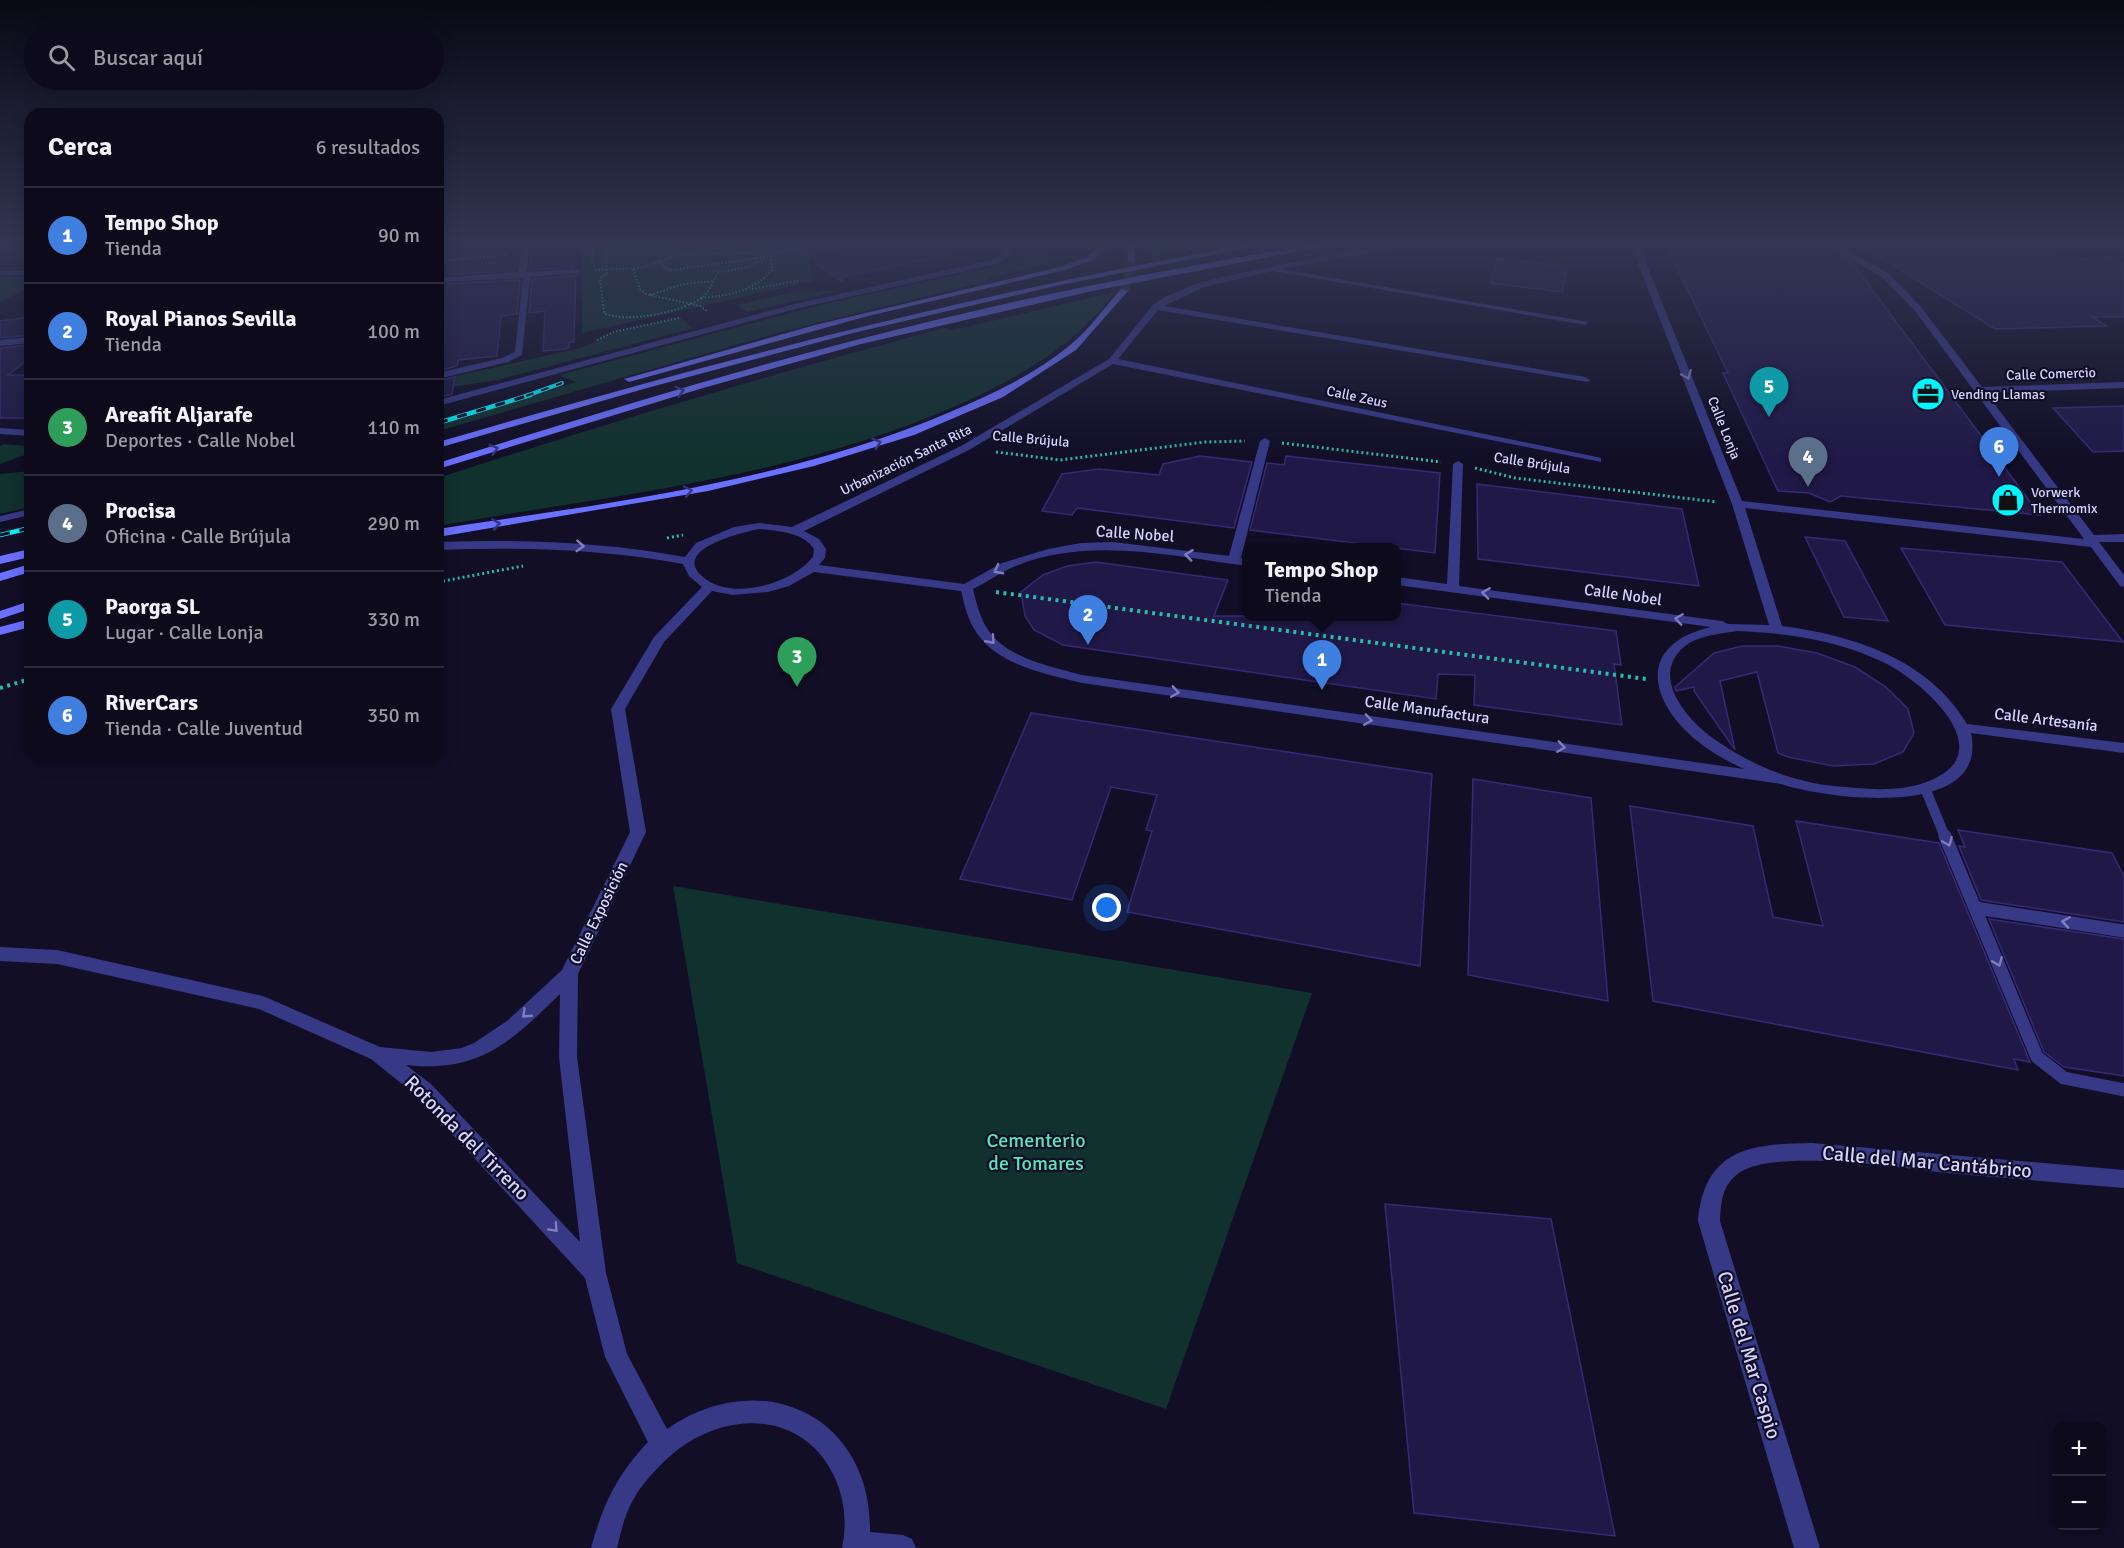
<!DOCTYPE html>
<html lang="es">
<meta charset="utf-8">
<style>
:root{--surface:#0d0a1c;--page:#1b1829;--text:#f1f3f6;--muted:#9a9aa3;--line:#2d2b3b;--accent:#8c9099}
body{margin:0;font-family:Signika,sans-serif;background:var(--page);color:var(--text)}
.controls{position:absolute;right:18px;bottom:18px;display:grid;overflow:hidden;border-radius:12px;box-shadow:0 3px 15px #0003}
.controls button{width:54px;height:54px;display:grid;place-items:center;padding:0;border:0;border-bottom:2px solid var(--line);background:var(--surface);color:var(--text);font:30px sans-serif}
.you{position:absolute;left:1107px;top:908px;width:21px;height:21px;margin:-15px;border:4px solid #fff;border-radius:50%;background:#1a73e8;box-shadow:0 0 0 9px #1a73e833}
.badge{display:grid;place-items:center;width:39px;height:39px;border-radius:50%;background:var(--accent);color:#fff;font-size:20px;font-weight:700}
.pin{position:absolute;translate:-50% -50px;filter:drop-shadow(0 2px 3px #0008)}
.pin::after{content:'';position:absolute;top:32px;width:21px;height:18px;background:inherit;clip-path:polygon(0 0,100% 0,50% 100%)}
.popup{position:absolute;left:1242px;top:543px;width:159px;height:78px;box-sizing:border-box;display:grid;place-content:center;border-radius:12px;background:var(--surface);filter:drop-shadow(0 2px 4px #0005);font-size:20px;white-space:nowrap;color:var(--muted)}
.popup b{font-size:22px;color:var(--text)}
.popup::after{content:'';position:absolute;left:50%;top:100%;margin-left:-12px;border:12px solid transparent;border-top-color:var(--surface)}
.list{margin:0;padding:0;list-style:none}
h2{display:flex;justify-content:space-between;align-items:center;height:78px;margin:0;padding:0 24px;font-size:26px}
h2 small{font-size:20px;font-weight:400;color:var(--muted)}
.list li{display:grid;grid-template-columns:39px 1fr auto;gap:18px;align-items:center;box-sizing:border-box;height:96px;padding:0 24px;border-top:2px solid var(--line)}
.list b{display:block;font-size:22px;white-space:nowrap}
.list p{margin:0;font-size:20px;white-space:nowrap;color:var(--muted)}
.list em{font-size:20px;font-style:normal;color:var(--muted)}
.icon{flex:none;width:33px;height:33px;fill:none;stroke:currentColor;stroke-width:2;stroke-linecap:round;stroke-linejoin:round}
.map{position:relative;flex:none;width:2124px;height:1548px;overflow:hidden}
.search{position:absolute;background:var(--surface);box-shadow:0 3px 15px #0003;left:24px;top:24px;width:420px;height:66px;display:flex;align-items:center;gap:15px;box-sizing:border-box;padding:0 21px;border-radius:33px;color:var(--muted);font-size:22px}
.panel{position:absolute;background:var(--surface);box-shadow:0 3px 15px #0003;left:24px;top:108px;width:420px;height:654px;border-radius:18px}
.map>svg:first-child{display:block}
.green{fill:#11312e}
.building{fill:#201948;stroke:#352a75;stroke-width:1.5}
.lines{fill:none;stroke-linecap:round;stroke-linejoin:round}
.secondary-tunnel{stroke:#2f2c47;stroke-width:9;stroke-dasharray:9 4.5;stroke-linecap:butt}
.path-far2{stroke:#2abcab;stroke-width:2;stroke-dasharray:1.5 2;stroke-linecap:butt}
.path-far1{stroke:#2abcab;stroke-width:3;stroke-dasharray:2 3;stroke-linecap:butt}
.path{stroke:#2abcab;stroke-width:4;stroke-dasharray:3 4.5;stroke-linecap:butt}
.service-far1{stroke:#373987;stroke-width:10}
.service{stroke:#373987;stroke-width:13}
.minor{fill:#373987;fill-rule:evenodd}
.secondary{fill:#6a70ff;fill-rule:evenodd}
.rail-far1-casing{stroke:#00f5fe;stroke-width:4}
.rail-casing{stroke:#00f5fe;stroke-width:4.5}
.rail-far1{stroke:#110e26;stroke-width:2;stroke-dasharray:8;stroke-linecap:butt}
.rail{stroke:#110e26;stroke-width:3;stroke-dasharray:10;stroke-linecap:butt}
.oneway{stroke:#7f7ebd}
.oneway2{stroke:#35357d}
.labels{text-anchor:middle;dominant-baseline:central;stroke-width:4.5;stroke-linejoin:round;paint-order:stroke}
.far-street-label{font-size:14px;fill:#d6d3ff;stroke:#110e26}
.far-poi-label{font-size:14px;fill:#d6d3ff;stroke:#110e26;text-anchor:start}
.street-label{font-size:16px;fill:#d6d3ff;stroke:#110e26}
.near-street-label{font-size:20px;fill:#d6d3ff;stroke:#110e26}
.near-park-label{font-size:20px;fill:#5ae4b9;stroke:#110e26}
</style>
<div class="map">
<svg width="2124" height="1548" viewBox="0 0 2124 1548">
<rect width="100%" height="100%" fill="#110e26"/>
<g class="green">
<polygon points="582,243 807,243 813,281 582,333"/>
<polygon points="1151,243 1232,243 1152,257"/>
<polygon points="1023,253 1041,256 1078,256 991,277 987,281 780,332 438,431 438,426 576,382 559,375 829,303 1003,264 1017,260"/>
<polygon points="0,277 30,277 30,287 0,302"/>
<polygon points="838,291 747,312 737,305 795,292"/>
<path d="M1115,292C1076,345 1017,379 958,405C790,479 616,494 438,526V478C606,423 775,373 945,328L953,330Z"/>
<polygon points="680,318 693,328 498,380 438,389 438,380 581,348 618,332"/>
<polygon points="3,444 30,446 30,453 0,464 0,446"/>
<polygon points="30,471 30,507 0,514 0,474"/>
<polygon points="673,886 1312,993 1166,1409 737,1263"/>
</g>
<g class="building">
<polygon points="438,243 521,243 516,270 438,276"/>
<polygon points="533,243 576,243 573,267 529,270"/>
<polygon points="943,243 944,256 843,277 843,282 799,251 814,253 846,248"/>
<polygon points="1665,243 1823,243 1851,261 2040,515 1841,496 1830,502 1809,493 1778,491 1723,373 1728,373"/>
<polygon points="1857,243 2025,243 2062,260 2108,257 2124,263 2124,317 2092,317 2107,326 1995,329"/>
<polygon points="1497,258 1568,266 1562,292 1490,283"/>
<polygon points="576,275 574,342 569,342 569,347 566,349 543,351 545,311 529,313 532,279"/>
<polygon points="520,280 517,314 501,316 497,356 458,360 457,366 438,371 438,284"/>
<polygon points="30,317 30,335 0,338 0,321"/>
<polygon points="30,345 30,358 8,375 30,375 30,418 0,418 0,348"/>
<polygon points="455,377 452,394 438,398 438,381"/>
<polygon points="2124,406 2124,451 2093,452 2053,408"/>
<polygon points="1200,456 1252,462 1234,528 1077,508 1072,515 1042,511 1062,474 1099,469 1159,475 1163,464"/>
<polygon points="1286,456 1440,473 1435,553 1250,530 1267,463 1284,465"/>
<polygon points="1477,484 1682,509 1699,586 1478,559"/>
<polygon points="1805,537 1845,541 1888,621 1844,617"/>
<polygon points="1901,548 2062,562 2123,642 1945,625"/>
<polygon points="1096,562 1228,580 1214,616 1397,616 1397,603 1616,631 1621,665 1614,664 1622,725 1474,705 1475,675 1438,674 1436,699 1063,645 1034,630 1025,616 1021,592 1043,575 1067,566"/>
<polygon points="1742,646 1778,646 1817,653 1855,667 1886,687 1908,709 1914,733 1903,752 1874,764 1833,766 1788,757 1778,753 1757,672 1720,681 1735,750 1694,691 1694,687 1676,691 1675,687 1714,653"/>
<polygon points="1031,713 1432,774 1420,966 1127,912 1152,831 1146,830 1157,795 1111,787 1072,900 960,879"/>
<polygon points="1473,779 1591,798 1608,1001 1468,975"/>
<polygon points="1630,806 1753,826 1773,917 1823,926 1796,821 1939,843 2030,1062 2014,1059 2018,1070 1653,1001"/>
<polygon points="1958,830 2112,853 2124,876 2124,922 1981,900 1959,846 1965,847"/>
<polygon points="1989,919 2124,939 2124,1076 2064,1067 2044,1052"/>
<polygon points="1385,1204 1551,1219 1615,1536 1414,1513"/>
</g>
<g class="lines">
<polyline class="secondary-tunnel" points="1124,291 1132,260"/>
<g class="path-far2">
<path d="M613,243L606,255L607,273L600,279L604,313C626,324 684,312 704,296C711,290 713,279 719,272L748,267L775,252L798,250"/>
<polyline points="663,243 663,251 671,256"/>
<polyline points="768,243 780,250"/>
<polyline points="0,249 29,250 19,255"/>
<polyline points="2,249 13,243"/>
<polyline points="1026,251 1042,254"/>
<polyline points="438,261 507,255"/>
<polyline points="660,261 665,269 673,270 765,257"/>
<polyline points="592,263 593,243"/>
<polyline points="633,269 640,289 646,294 700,306 708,312"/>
<polyline points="595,270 640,268 679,255 774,252"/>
<polyline points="752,289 798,281"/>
<polyline points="650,295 684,284 714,281"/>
<path d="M701,298C729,295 753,292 772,270L771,255"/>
<polyline points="597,340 614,332 679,318"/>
</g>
<g class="path-far1">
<polyline points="1282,443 1441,462"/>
<polyline points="996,452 1060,460 1205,442 1245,441"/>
<polyline points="1475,468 1515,478 1717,502"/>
<polyline points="667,538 683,535"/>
<polyline points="438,582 523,566"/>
</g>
<g class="path">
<polyline points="996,592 1646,679"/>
<polyline points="0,688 30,679"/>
</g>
<polyline class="service-far1" points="1925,788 1945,837"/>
<g class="service">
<polyline points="1945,836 2037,1057 2064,1078 2124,1090"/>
<polyline points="1976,908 2124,931"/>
</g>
<g class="minor">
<polygon points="523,243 531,243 526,272 578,269 582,271 578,273 530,277 522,355 508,362 438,379 438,373 502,358 515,352 523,278 438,282 438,278 518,272"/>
<polygon points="842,243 865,243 814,251 810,249"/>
<polygon points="1002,243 1010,243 1012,254 997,264 799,308 438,406 438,400 795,304 991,260 1004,253"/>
<path d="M1403,243H1422L1281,269L1589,322L1585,325L1273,271L1204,287L1164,306L1585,377L1590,380L1588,382L1158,310L1118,359L1597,457L1601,458V462L1113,364L969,450L804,531L819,539L826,549L825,558L819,565L964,584L1002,563L1048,549L1081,543L1113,542L1229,556L1260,441L1265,438L1270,441L1241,558H1247V566C1169,556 1084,535 1009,569C997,575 985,583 973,589C976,601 979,614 985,625C1003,658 1049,666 1082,675L1744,769C1727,761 1710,752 1696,740C1647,699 1638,644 1711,627L1397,585V577L1447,584L1453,464L1458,461L1463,464L1459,586L1722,621L1728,624L1769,625L1732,504L1630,243H1638L1742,501L2084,539L1915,311L1883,278L1825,243H1835L1889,274L1921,307L1982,387L2124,382V388L1986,393L2094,535L2124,534V542H2099L2124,575V587L2120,586L2091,547L1745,508L1782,626C1852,635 1929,659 1967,724L2124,743V753L1971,733C1990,821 1826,799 1781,784L1082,683C1043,673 994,665 973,627C967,616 964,603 961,591L814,572L789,586L768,592L733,595L712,591L664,642L625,709L646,832L578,974L577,1057L606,1273L627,1354L667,1429C760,1364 872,1415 870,1532L903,1535L912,1539L916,1548H842C847,1524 845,1499 834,1476C808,1420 746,1410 694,1439C674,1450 657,1467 643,1485C628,1503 622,1526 617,1548H591C603,1504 617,1475 648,1442L605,1357L585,1278L417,1096L371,1059L259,1009L57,964L0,961V947L57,950L263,996L380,1047L431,1052L462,1048L474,1043L507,1021L562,970L630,832L611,709L654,637L702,587L689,576L683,564C602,549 520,547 438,550V542C521,539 603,542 685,557L696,543L734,527L759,523L792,527L961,446L1109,359L1153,305L1165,297L1198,283L1227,276L1333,254ZM759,529C777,531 803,532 814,549L813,557C792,583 737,600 707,580C665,551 740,533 759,529ZM1737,631C1788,633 1840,640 1887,664C1925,684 2002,752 1929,781C1900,793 1864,789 1834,786C1793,782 1751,765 1717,741C1688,722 1648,676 1685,646C1699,635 1720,634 1737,631ZM560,994L559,1057L580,1242L431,1084L406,1065C479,1073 511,1042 560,994Z"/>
<polygon points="2108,243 2124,245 2124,250 2109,245"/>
<rect x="0" y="271" width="30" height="4"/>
<polygon points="30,337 30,343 0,346 0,340"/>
<polygon points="0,428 30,430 30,436 0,434"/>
<polygon points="30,509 30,515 0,522 0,516"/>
<path d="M1812,1143L2124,1170V1188C2065,1183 2006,1178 1947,1173C1900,1168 1776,1148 1739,1173C1722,1185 1721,1202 1720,1221L1820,1548H1794L1698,1221C1705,1149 1749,1144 1812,1143Z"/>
</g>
<g class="secondary">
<polygon points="1104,243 1112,243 1093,260 1065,270 868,316 629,382 624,379 815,325 1060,267 1087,257"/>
<polygon points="1127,243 1135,243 1135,262 1128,260"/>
<path d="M1257,243H1274L1060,285L853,333L647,388L438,448V442C708,363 979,292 1257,243Z"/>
<path d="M1324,243H1342L1097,290L861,344L703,388L438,469V463C575,420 713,377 852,341C1007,300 1165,269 1324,243Z"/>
<path d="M1121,289L1128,291L1076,350L1003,397L914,435L814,466L708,491L438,537V529C610,503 789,481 950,412C991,395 1035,374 1069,346C1088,331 1104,308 1121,289Z"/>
<polygon points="30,549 30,557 0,564 0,556"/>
<polygon points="30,564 30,572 0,581 0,573"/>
<polygon points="30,601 30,609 0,619 0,611"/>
<polygon points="30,619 30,627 0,635 0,627"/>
</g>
<g class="rail-far1-casing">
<polyline id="rail-far1" points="526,396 562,383"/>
</g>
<g class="rail-casing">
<g id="rail">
<polyline points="438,423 530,395"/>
<polyline points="0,535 30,528"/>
</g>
</g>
<use href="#rail-far1" class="rail-far1"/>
<use href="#rail" class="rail"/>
</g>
<defs><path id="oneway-chevron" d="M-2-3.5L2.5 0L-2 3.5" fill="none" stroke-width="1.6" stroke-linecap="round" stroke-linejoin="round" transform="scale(1.5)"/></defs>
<g class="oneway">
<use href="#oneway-chevron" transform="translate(1687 375) rotate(68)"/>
<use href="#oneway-chevron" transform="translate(580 546) rotate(4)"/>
<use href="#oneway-chevron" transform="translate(1189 555) rotate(-173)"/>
<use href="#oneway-chevron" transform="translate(998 570) rotate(152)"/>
<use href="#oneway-chevron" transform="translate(1486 593) rotate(-172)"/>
<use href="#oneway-chevron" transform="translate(1679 619) rotate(-172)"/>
<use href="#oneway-chevron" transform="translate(991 640) rotate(48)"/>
<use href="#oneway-chevron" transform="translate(1175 692) rotate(8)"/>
<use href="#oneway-chevron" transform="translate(1368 720) rotate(8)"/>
<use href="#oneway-chevron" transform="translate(1561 747) rotate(8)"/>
<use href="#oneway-chevron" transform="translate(1948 842) rotate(67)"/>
<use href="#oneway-chevron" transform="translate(2066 922) rotate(-171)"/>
<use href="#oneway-chevron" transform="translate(1998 962) rotate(68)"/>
<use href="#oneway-chevron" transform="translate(526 1014) rotate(137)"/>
<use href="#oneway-chevron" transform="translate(554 1228) rotate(47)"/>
</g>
<g class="oneway2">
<use href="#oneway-chevron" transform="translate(680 391) rotate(-16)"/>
<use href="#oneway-chevron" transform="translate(877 443) rotate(-18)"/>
<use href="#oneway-chevron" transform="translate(494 449) rotate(-17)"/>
<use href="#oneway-chevron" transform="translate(688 491) rotate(-12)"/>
<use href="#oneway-chevron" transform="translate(496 524) rotate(-9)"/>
</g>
<linearGradient id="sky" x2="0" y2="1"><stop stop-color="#090815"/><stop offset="0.53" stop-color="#323652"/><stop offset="1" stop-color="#323652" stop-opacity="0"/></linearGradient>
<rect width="2124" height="460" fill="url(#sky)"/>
<defs>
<g id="office-disc" transform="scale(1.725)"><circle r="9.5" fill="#00f5fe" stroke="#110e26"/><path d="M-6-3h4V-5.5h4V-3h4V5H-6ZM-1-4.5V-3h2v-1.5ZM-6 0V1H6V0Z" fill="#111"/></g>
<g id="shop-disc" transform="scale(1.725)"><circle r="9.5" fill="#00f5fe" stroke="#110e26"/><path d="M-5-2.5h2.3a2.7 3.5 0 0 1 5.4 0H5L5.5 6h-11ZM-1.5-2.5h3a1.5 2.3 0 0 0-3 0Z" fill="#111"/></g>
</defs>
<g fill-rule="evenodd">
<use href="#office-disc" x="1928" y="394"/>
<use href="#shop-disc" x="2008" y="500"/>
</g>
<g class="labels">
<g class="far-street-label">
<text transform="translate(2051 374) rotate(-2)">Calle Comercio</text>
<text transform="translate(1357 397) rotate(12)">Calle Zeus</text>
<text transform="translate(1724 428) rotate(68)">Calle Lonja</text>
<text transform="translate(1031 439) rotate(5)">Calle Brújula</text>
<text transform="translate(906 460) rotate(-26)">Urbanización Santa Rita</text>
<text transform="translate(1532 463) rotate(9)">Calle Brújula</text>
</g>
<g class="far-poi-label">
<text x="1951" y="394">Vending Llamas</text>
<text x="2031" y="492">Vorwerk<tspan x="2031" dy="16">Thermomix</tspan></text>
</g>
<g class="street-label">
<text transform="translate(1135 534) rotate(4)">Calle Nobel</text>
<text transform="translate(1623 595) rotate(8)">Calle Nobel</text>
<text transform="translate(1427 710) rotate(8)">Calle Manufactura</text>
<text transform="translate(2046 720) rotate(7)">Calle Artesanía</text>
<text transform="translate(599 913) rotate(-64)">Calle Exposición</text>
</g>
<g class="near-street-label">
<text transform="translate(467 1138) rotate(45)">Rotonda del Tirreno</text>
<text transform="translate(1927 1162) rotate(5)">Calle del Mar Cantábrico</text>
<text transform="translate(1749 1355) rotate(73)">Calle del Mar Caspio</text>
</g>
<g class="near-park-label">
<text x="1036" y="1140">Cementerio<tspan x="1036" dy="23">de Tomares</tspan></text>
</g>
</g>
</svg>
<div class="controls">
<button>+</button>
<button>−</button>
</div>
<div class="you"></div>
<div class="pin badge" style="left:1322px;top:690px;background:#3f7fe0">1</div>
<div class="popup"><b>Tempo Shop</b>Tienda</div>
<div class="pin badge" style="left:1088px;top:645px;background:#3f7fe0">2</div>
<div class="pin badge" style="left:797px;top:687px;background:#2e9e5b">3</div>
<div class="pin badge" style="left:1808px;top:487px;background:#5c6f8a">4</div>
<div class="pin badge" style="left:1769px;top:417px;background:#0f9aa8">5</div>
<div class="pin badge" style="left:1999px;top:477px;background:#3f7fe0">6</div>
<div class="search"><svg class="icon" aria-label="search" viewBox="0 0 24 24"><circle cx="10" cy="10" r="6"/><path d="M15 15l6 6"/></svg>Buscar aquí</div>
<section class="panel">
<h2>Cerca<small>6 resultados</small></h2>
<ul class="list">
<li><span class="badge" style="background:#3f7fe0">1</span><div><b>Tempo Shop</b><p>Tienda</p></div><em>90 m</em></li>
<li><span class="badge" style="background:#3f7fe0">2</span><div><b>Royal Pianos Sevilla</b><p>Tienda</p></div><em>100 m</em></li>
<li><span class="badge" style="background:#2e9e5b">3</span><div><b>Areafit Aljarafe</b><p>Deportes · Calle Nobel</p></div><em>110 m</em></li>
<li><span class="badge" style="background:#5c6f8a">4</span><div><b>Procisa</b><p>Oficina · Calle Brújula</p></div><em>290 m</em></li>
<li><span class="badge" style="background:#0f9aa8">5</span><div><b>Paorga SL</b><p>Lugar · Calle Lonja</p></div><em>330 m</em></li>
<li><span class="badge" style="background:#3f7fe0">6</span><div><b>RiverCars</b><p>Tienda · Calle Juventud</p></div><em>350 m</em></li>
</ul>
</section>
</div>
